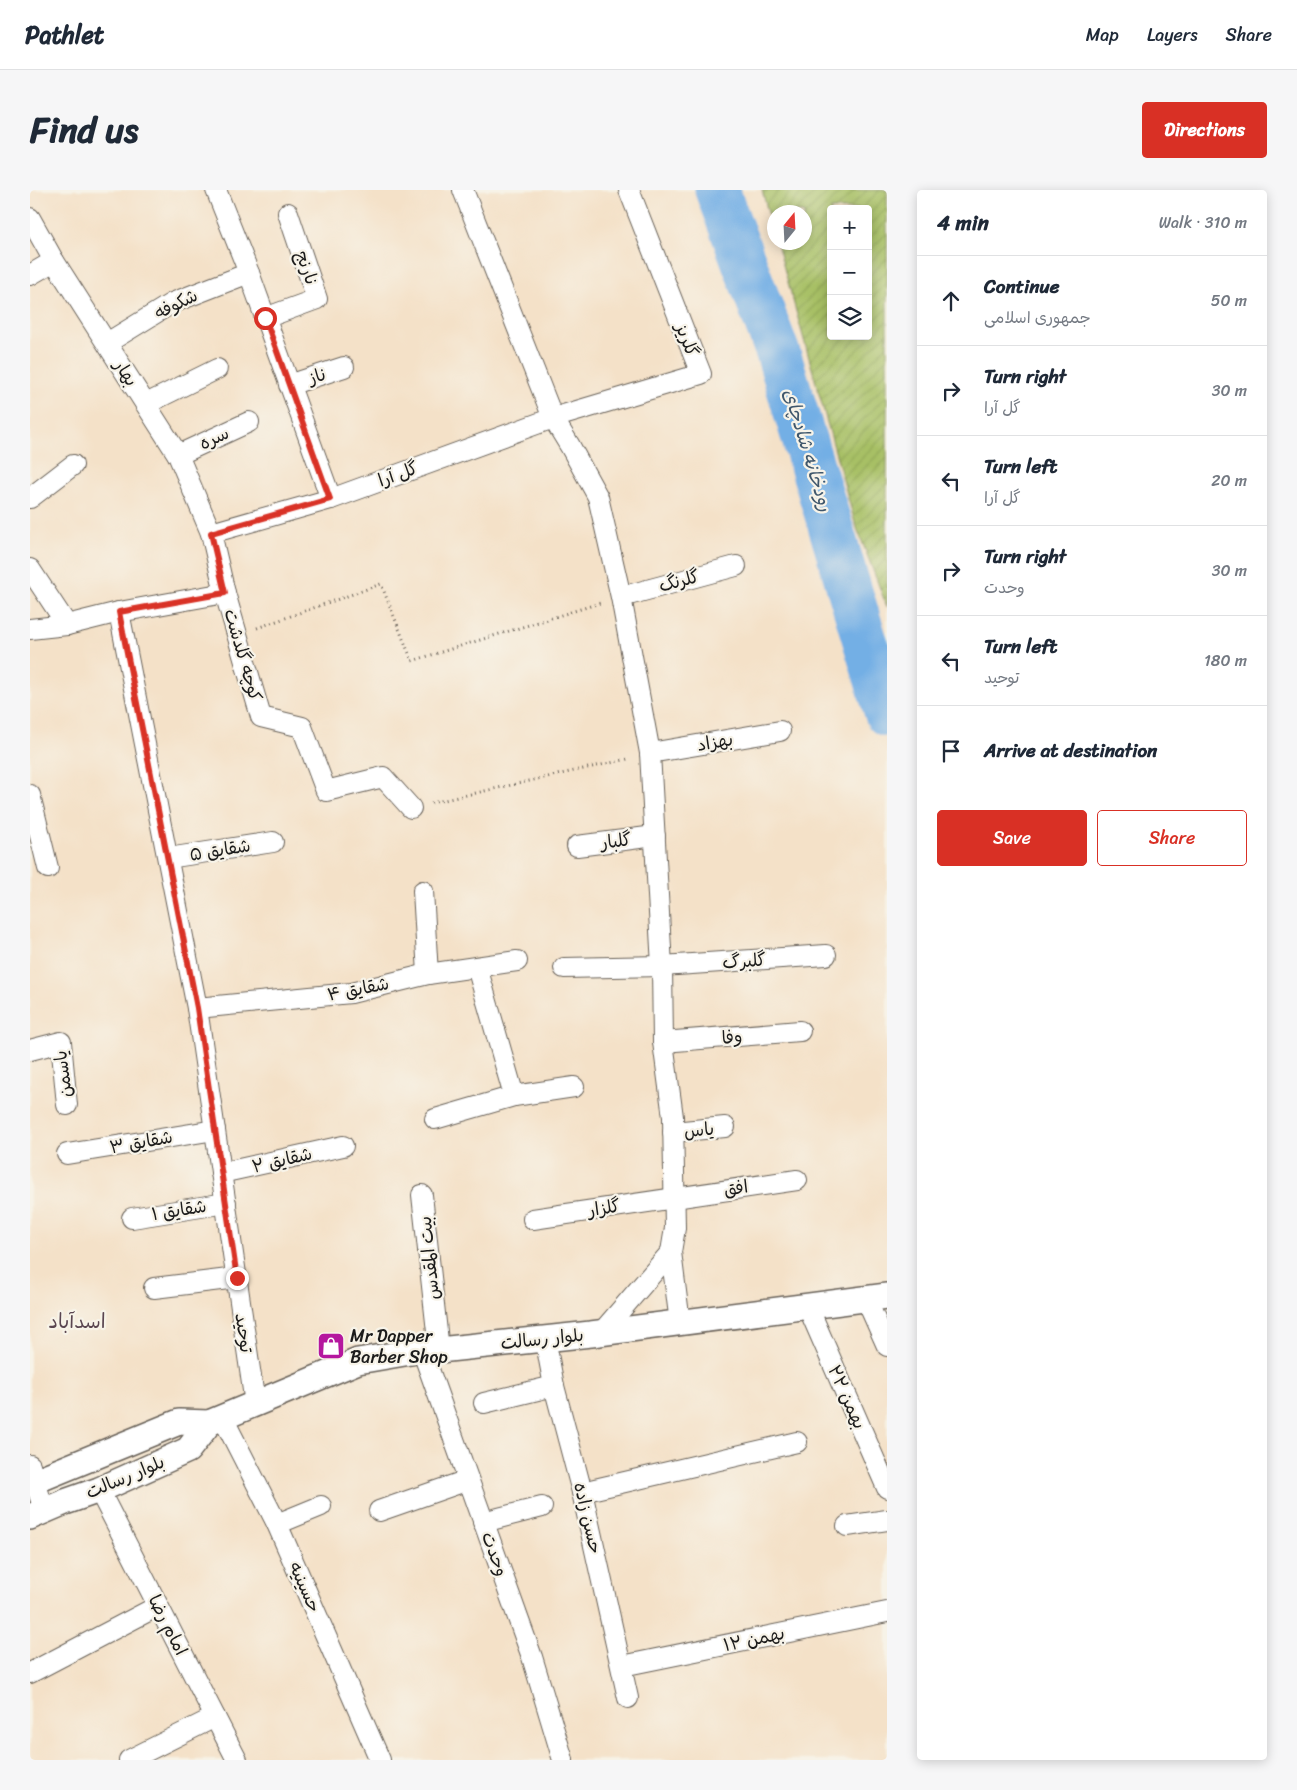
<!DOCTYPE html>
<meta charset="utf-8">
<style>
:root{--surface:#fff;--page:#f6f6f7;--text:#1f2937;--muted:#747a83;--line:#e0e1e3;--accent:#d93025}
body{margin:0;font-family:Sriracha,"Playpen Sans Arabic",sans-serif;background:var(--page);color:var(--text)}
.controls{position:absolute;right:15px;top:15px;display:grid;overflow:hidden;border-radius:5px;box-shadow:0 2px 12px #0003}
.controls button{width:45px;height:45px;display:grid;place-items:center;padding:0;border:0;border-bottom:1px solid var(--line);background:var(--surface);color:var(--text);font:25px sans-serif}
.compass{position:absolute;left:737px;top:15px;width:45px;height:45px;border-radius:50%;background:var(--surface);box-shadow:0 2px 12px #0003;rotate:18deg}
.stop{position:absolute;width:15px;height:15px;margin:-11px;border:4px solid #d93025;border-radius:50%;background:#fff}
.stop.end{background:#d93025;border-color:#fff;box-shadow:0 1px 5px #0008}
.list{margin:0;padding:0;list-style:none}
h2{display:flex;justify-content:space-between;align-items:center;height:65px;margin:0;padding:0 20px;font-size:21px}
h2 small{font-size:16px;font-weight:400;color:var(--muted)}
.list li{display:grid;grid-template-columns:32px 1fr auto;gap:15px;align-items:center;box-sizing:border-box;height:90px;padding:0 20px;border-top:1px solid var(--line)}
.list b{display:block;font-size:19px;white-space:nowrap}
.list p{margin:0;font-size:16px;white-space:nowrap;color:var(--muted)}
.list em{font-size:16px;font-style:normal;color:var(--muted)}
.actions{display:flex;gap:10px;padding:15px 20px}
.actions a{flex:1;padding:11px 0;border:1px solid var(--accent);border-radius:5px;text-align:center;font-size:18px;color:var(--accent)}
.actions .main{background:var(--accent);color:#fff}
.icon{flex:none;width:28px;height:28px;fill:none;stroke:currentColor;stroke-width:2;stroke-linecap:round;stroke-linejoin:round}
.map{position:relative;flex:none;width:857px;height:1570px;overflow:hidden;border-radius:5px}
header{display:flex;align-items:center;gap:30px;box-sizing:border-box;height:70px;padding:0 25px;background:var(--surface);border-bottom:1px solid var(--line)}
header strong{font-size:24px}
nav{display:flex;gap:28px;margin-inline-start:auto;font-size:18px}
.intro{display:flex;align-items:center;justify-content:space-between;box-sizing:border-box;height:120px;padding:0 30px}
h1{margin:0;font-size:35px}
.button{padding:12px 22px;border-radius:5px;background:var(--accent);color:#fff;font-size:18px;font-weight:700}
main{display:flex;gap:30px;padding:0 30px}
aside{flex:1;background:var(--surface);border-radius:5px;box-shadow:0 2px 12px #0003}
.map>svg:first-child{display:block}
.garden{fill:url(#garden-furrows);stroke:#626e40;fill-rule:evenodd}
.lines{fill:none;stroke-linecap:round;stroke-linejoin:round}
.river{stroke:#73afe5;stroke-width:45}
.minor-casing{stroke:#686158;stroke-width:22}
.tertiary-casing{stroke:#686158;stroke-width:28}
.path{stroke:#686158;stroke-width:3;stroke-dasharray:1 4;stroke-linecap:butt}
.minor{stroke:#fff;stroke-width:20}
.tertiary{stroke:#fff;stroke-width:25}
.route{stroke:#d93025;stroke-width:6}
.labels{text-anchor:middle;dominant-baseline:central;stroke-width:4.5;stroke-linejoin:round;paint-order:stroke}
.street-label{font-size:18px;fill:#1c1c1c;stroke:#f7f3e8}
.poi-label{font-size:18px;fill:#1c1c1c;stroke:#f7f3e8;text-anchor:start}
.water-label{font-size:19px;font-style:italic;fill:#3f576c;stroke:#f7f3e8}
.quarter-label{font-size:20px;fill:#5a4651;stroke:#f7f3e8}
</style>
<header>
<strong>Pathlet</strong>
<nav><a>Map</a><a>Layers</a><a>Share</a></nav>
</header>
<div class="intro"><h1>Find us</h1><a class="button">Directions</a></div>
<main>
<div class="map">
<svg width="857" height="1570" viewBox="0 0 857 1570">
<defs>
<pattern id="garden-furrows" width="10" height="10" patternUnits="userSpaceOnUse" patternTransform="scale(1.25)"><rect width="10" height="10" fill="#a7c065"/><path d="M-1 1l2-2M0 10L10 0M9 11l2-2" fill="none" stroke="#8fa457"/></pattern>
</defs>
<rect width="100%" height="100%" fill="#f7f3e8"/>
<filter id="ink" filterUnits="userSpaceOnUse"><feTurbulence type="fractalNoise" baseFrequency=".02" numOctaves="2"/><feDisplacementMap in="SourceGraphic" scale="10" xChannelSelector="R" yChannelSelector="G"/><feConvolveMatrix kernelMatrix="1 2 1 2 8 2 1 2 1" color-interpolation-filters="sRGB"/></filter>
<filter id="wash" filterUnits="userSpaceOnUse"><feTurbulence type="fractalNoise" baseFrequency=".0096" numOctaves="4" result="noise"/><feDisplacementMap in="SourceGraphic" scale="20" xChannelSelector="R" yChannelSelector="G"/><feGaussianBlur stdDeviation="1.12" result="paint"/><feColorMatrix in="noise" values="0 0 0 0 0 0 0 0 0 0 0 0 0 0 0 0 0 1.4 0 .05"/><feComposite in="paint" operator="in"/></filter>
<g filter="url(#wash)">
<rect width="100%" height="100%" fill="#f4e1c8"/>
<path class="garden" d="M732,0H857V417L825,333L747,53L774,52V22H744V45ZM801,19H838V146H801Z"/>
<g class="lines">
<polyline class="river" points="687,0 749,166 857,524"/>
</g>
</g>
<g filter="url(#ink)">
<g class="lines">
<g class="minor-casing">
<g id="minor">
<polyline points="186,0 219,83 301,309"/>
<polyline points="433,0 523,228 671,184 599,0"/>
<polyline points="0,28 24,71 148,265 181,343"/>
<polyline points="0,85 24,71"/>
<polyline points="235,128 287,109 258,23"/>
<polyline points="77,153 142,113 219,83"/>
<polyline points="259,195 314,177"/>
<polyline points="116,214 187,179"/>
<polyline points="148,265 219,232"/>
<polyline points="0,308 43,275"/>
<polyline points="0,379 37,435"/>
<polyline points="591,407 706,376"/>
<polyline points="89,422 167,818 225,1214"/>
<polyline points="0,439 37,435 89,422 195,403"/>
<polyline points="620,563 750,541"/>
<polyline points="0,605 18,678"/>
<polyline points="381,618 353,587 296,601 272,537 231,527 195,403 181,343 301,309 523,228 540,256 568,307 591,407 620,563 632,776 633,852 643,927 645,1038 641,1062 650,1133"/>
<polyline points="547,656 625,646"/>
<polyline points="138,668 243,652"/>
<polyline points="393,701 398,784"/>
<polyline points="447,777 484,906"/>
<polyline points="534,778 632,776 796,765"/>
<polyline points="167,818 321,803 398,784 487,771"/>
<polyline points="633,852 770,841"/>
<polyline points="0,860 31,852 37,915"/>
<polyline points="405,929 484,906 544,897"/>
<polyline points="643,942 695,937"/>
<polyline points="37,964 185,940"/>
<polyline points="191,983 313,956"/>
<polyline points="392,1005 409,1160"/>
<polyline points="102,1028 196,1013"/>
<polyline points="503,1029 767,990"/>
<polyline points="124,1098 207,1088"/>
<polyline points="836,1109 857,1156"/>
<polyline points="778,1117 857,1298"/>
<polyline points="571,1143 641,1062"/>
<polyline points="515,1148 524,1196 552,1302 598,1508"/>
<polyline points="392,1160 502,1467 533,1570"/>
<polyline points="454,1213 524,1196"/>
<polyline points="193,1228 247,1334 350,1570"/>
<polyline points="0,1275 14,1320"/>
<polyline points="69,1300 207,1570"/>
<polyline points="552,1302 767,1252"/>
<polyline points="349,1321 438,1290"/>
<polyline points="453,1332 512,1317"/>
<polyline points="247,1334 291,1316"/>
<polyline points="817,1336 857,1330"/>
<polyline points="592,1476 857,1422"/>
<polyline points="0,1483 128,1416"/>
<polyline points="99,1570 185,1527"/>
</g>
</g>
<g class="tertiary-casing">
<g id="tertiary">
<polyline points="0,1293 149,1232 179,1233 328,1171 392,1160 409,1160 561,1144 857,1106"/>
<polyline points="0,1327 35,1312 69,1300 158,1260 179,1233"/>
</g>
</g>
<g class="path">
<polyline points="227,438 351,394 382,471 570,413"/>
<polyline points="401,613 598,569"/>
</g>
<use href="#minor" class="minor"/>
<use href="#tertiary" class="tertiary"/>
</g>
</g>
<g class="lines" filter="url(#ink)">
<polyline class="route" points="207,1088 167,818 89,422 195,403 181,343 300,309 235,128"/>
</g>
<defs>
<g id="shop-square" transform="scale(1.4375)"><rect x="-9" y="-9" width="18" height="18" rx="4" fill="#b5179e" stroke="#f7f3e8"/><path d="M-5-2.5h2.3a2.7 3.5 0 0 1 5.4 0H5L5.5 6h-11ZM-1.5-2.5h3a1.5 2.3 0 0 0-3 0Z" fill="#fff"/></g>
</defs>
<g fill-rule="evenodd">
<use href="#shop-square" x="301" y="1156"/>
</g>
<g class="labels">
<g class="street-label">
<text transform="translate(277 78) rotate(71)">نارنج</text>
<text transform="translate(146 114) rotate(-26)">شکوفه</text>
<text transform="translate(657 150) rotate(69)">گلریز</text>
<text transform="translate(96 183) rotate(57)">بهار</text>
<text transform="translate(287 186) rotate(-18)">ناز</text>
<text transform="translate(184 248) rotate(-25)">سره</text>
<text transform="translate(368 284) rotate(-20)">گل آرا</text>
<text transform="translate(649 391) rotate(-15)">گلرنگ</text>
<text transform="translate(213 465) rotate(74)">کوچه گلدشت</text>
<text transform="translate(685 552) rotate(-10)">بهزاد</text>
<text transform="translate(586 651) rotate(-7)">گلبار</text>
<text transform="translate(190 660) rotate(-9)">شقایق ۵</text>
<text transform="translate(714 771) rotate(-4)">گلبرگ</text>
<text transform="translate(328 799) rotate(-11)">شقایق ۴</text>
<text transform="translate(702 847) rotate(-5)">وفا</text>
<text transform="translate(33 884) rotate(-97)">یاسمن</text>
<text transform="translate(669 940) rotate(-6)">یاس</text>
<text transform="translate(111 952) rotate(-10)">شقایق ۳</text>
<text transform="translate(252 970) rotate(-13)">شقایق ۲</text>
<text transform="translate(706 998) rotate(-8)">افق</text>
<text transform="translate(574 1018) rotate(-9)">گلزار</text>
<text transform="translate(149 1020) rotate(-9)">شقایق ۱</text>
<text transform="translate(399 1068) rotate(-96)">بیت المقدس</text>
<text transform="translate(214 1143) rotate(82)">توحید</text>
<text transform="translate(512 1149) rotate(-6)">بلوار رسالت</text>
<text transform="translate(817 1207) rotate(66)">۲۲ بهمن</text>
<text transform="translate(95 1287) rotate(-23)">بلوار رسالت</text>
<text transform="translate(558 1328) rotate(77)">حسن زاده</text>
<text transform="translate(465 1364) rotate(70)">وحدت</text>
<text transform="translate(275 1397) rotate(66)">حسینیه</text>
<text transform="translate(138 1435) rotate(63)">امام رضا</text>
<text transform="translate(724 1449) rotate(-12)">۱۲ بهمن</text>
</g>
<g class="poi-label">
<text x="320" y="1146">Mr Dapper<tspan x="320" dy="21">Barber Shop</tspan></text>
</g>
<g class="water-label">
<text transform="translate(778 260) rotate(73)">رودخانه شادچای</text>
</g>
<g class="quarter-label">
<text x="47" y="1131">اسدآباد</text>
</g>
</g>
</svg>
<div class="controls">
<button>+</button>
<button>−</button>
<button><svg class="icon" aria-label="layers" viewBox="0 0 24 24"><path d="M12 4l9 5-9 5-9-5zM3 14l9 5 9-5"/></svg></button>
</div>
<svg class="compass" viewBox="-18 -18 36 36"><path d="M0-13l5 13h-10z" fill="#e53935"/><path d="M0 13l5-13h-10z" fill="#747a83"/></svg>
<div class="stop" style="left:235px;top:128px"></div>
<div class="stop end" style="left:207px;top:1088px"></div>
</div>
<aside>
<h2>4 min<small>Walk · 310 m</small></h2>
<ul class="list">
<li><svg class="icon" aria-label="ahead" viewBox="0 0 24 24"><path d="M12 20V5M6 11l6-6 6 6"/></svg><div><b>Continue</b><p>جمهوری اسلامی</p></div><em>50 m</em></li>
<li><svg class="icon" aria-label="right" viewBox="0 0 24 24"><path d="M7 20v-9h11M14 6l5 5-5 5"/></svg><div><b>Turn right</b><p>گل آرا</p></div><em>30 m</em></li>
<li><svg class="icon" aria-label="left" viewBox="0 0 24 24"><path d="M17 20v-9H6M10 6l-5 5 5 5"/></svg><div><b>Turn left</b><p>گل آرا</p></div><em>20 m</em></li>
<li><svg class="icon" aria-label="right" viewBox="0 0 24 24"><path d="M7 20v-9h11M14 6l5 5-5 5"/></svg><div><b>Turn right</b><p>وحدت</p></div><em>30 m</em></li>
<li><svg class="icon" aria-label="left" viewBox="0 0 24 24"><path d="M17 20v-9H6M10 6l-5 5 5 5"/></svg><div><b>Turn left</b><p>توحید</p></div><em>180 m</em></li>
<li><svg class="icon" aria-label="arrive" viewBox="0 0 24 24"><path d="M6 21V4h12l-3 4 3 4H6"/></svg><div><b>Arrive at destination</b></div></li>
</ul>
<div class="actions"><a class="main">Save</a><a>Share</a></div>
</aside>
</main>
